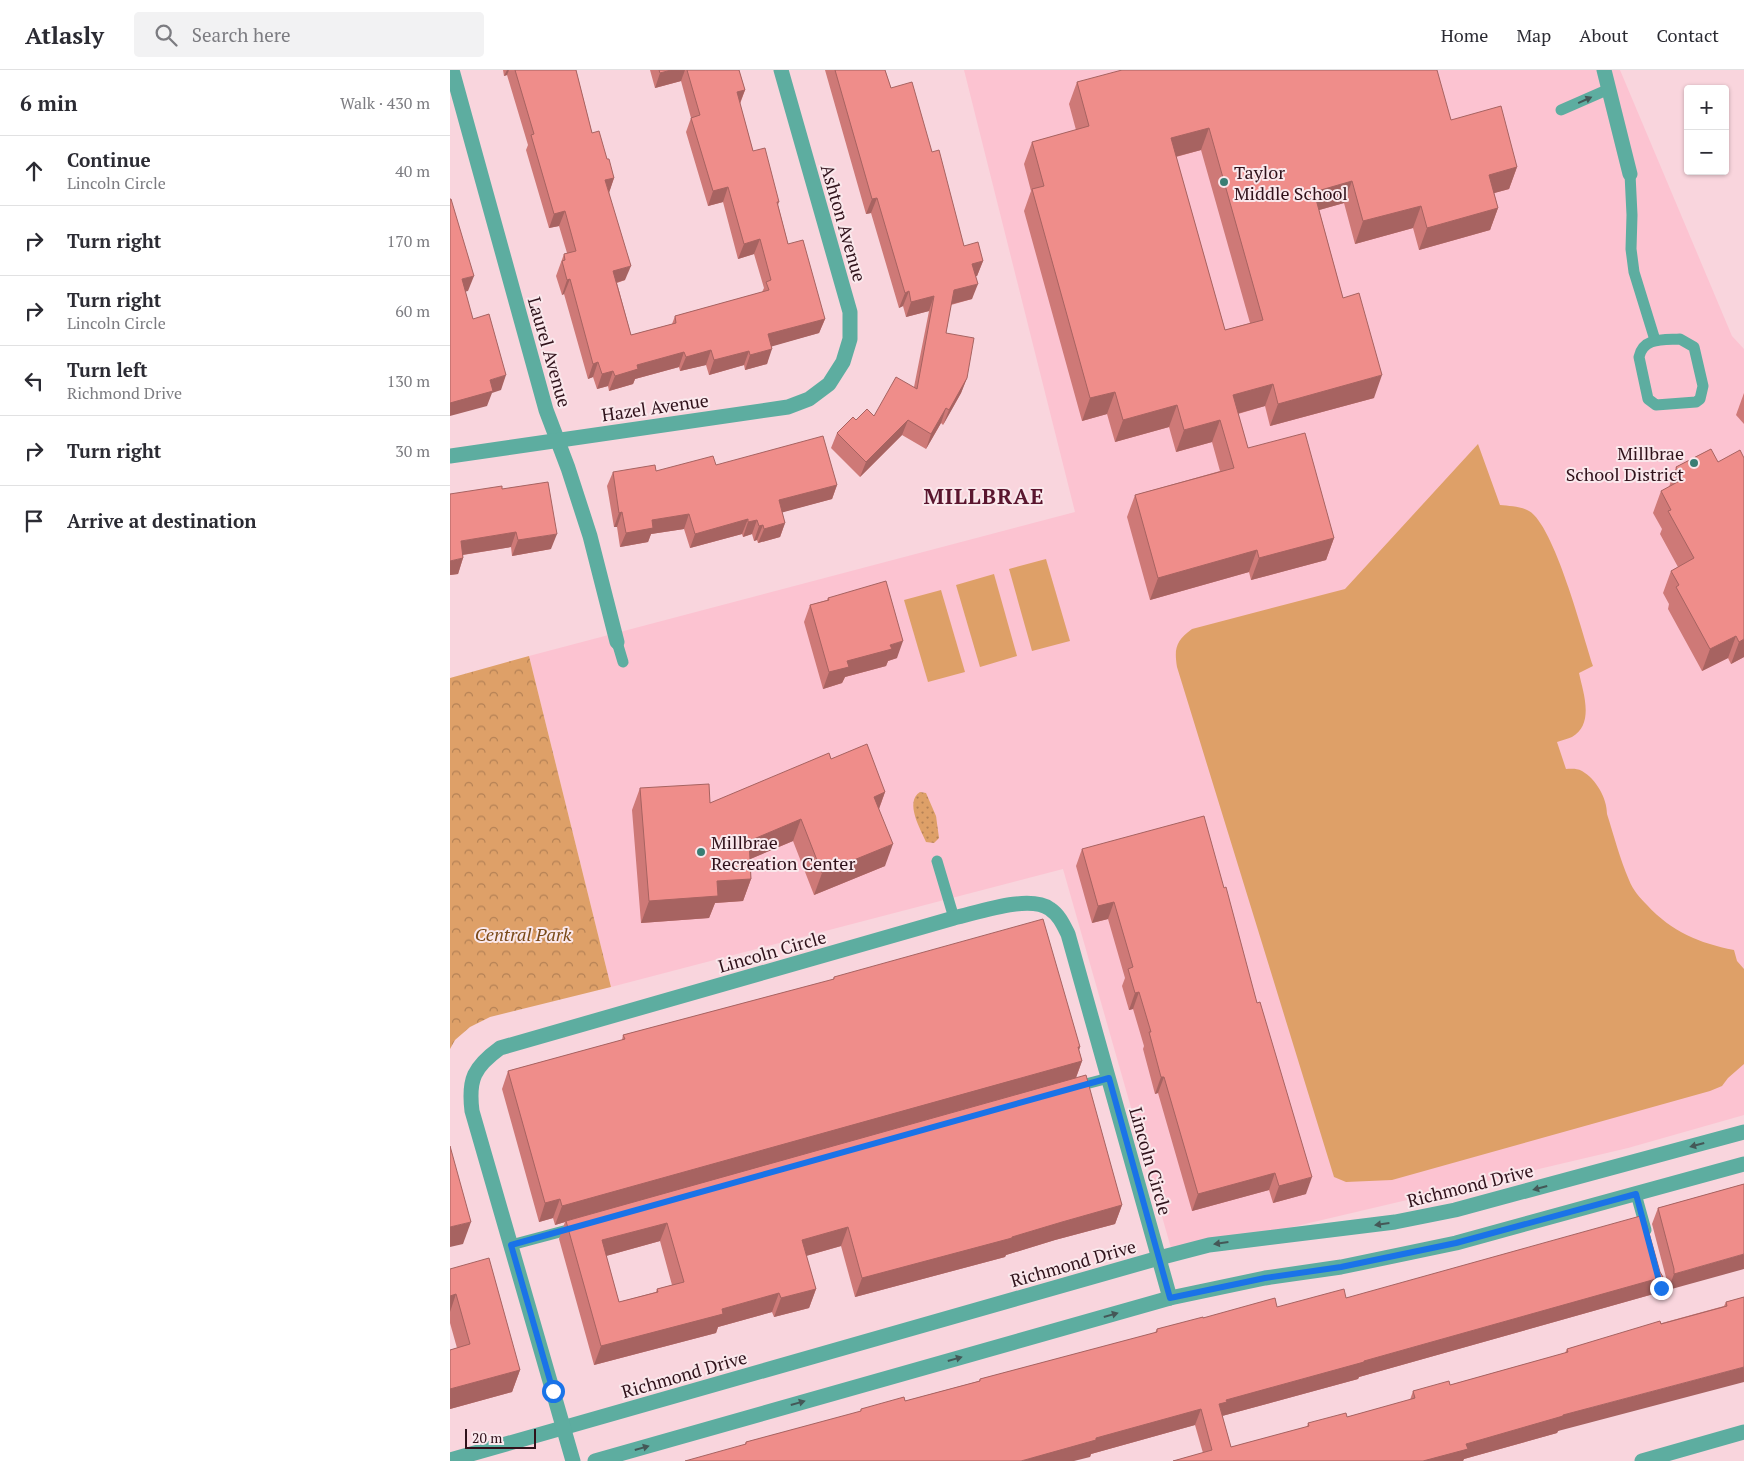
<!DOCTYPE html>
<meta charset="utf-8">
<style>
:root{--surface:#fff;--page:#f2f2f3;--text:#2b2b33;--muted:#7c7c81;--line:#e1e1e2}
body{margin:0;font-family:"PT Serif",serif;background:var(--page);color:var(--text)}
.controls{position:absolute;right:15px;top:15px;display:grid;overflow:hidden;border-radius:5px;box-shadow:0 1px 4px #0004}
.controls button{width:45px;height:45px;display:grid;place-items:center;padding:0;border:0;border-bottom:1px solid var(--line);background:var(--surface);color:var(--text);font:25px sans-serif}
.scale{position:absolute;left:15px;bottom:12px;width:71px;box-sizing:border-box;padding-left:5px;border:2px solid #30121b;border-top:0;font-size:14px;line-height:18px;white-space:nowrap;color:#30121b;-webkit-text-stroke:4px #fae8ec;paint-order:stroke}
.stop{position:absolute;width:15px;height:15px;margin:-11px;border:4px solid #1a73e8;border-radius:50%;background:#fff}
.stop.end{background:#1a73e8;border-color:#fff;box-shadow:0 1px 5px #0008}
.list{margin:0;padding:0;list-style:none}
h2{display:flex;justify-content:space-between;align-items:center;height:65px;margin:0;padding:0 20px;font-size:21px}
h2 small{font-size:16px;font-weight:400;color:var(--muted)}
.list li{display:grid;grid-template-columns:32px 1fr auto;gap:15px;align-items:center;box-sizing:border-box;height:70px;padding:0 20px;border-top:1px solid var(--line)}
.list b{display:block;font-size:19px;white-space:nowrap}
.list p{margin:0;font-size:16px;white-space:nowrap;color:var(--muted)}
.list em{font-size:16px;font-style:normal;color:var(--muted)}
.icon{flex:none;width:28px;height:28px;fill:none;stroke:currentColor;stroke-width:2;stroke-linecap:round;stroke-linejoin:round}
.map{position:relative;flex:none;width:1294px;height:1391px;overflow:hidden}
header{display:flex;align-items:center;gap:30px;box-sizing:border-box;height:70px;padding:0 25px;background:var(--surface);border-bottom:1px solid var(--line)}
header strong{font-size:24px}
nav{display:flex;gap:28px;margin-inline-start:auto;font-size:18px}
.search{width:350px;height:45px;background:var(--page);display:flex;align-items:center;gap:12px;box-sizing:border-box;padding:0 18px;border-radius:5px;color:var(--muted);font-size:19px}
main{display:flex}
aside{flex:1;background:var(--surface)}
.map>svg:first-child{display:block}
.built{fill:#fcc3d1}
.grass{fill:url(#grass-dots)}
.forest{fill:url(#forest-crowns)}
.garden{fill:#dea068}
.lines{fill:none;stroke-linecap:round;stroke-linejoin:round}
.lane{stroke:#5dada0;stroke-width:11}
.street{stroke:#5dada0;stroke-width:15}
.wall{fill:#ce7977;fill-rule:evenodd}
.shaded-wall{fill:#a76361}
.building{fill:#ef8d8a;stroke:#a76361;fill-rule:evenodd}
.oneway{fill:#445857}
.route{stroke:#1a73e8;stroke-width:6}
.poi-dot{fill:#397e74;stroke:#fae8ec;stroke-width:2}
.labels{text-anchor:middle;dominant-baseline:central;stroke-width:4;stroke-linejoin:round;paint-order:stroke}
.poi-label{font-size:18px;fill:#30121b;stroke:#fae8ec;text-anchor:start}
.street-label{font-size:18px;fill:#30121b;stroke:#fae8ec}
.park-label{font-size:18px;font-style:italic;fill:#7a4a19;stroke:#fae8ec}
.district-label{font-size:22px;font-weight:bold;letter-spacing:1px;fill:#5a152e;stroke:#fae8ec}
</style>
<header>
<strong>Atlasly</strong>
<div class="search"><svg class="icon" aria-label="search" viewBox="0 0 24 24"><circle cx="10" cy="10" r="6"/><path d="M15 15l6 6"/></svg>Search here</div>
<nav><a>Home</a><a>Map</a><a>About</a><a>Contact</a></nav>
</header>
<main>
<aside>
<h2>6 min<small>Walk · 430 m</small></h2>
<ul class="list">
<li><svg class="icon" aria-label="ahead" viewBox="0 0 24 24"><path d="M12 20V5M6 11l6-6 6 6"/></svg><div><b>Continue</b><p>Lincoln Circle</p></div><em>40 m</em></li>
<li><svg class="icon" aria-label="right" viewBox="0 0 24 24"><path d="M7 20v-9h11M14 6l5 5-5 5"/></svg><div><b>Turn right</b></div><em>170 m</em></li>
<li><svg class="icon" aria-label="right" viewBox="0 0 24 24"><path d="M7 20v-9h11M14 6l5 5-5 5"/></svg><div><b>Turn right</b><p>Lincoln Circle</p></div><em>60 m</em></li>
<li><svg class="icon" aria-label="left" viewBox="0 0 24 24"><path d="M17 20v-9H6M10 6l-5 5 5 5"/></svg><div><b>Turn left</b><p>Richmond Drive</p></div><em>130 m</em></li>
<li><svg class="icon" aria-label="right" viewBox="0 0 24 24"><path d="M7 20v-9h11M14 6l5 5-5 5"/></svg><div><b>Turn right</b></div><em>30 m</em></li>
<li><svg class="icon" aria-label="arrive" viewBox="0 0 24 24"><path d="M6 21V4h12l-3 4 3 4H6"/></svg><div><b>Arrive at destination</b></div></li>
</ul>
</aside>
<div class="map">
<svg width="1294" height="1391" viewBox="0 0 1294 1391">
<defs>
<pattern id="grass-dots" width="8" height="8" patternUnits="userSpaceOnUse" patternTransform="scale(1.25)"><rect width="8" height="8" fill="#dea068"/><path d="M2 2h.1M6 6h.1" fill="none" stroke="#b48155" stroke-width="1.8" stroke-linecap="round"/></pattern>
<pattern id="forest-crowns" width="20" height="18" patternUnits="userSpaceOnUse" patternTransform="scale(1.25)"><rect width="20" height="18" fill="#dea068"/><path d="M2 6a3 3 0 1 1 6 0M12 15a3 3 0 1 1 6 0" fill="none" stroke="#b48155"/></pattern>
</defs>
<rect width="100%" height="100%" fill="#f9d5dd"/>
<polygon class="built" points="514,0 1170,0 1282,266 1294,279 1294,1045 1178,1078 723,1185 613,799 161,917 79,586 625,442"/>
<path class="grass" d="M470,722L476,723L486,746L489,768L484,773L476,772C471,760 454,732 470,722Z"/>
<polygon class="forest" points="79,586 161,917 40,947 20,957 5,970 0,979 0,608"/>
<g class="garden">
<path d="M1028,374L1050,435C1059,436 1070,436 1079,441C1104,455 1133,565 1143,596L1129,603C1133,622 1145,654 1122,667C1118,669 1112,670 1107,672L1116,699C1121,699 1126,698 1132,701C1146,709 1157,728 1157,744C1164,766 1170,789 1179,810C1183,820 1190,828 1197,835C1222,862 1249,873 1284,880L1287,891L1294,899V994L1278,1008L1272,1016L1260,1021L942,1110L896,1112L884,1107L727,597C724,578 726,571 742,559L895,519Z"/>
<polygon points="596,489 620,571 582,581 559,499"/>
<polygon points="544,504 567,586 530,597 506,515"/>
<polygon points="491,520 515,602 478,612 454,530"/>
</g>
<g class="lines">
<g class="lane">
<polyline points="1111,40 1159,19"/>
<polyline points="1180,104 1182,145 1181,179 1184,202 1205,270"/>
<path d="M1230,269L1244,277L1253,316L1250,329L1246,332L1206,335L1198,329L1189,287C1193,267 1214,270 1230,269Z"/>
<polyline points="167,572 173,592"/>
<polyline points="487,791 504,848"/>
<polyline points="624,1017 659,1008"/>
<polyline points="1186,1124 1196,1160"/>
<polyline points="61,1175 125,1158"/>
</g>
<g class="street">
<polyline points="2,0 96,340 118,398 140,466 167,572"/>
<polyline points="1154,0 1180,104"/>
<polyline points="0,386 338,337 359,329 379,314 393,292 400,269 400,242 331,0"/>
<polyline points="0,1390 709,1188 759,1175 945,1152 1005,1140 1294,1062"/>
<path d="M123,1391L22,1041C18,1009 24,997 50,978L504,848C527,843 579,824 600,839C609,845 613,854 618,864L720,1228"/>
<polyline points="145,1391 720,1228 815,1208 891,1197 1006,1173 1294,1094"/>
<polyline points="1192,1391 1294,1362"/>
</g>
</g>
<g class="wall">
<polygon points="53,0 126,0 142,63 157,89 164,108 159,122 175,210 167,213 181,265 222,254 225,246 312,222 314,218 304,184 288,189 273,132 258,136 236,62 241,48 231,11 205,18 200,0 289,0 295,20 290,34 303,81 329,132 328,135 338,174 375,249 369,263 321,276 317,294 295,300 294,295 259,305 256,295 230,301 229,297 185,309 183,314 159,321 158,316 147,319 143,307 138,309 114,224 112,225 106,206 114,184 117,183 109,156 99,158 76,80 78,75 57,5 54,6"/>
<polygon points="375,0 435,0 441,18 482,82 514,176 533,191 527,206 525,206 522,229 501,235 496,263 517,308 511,323 493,355 491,353 476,379 452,365 410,407 381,378 387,363 406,350 424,346 464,317 479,241 456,247 453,236 449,238 421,143 416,144"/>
<path d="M627,12L1001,50L1067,97L1059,119L1044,123L1048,138L1040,160L969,180L963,158L905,174L894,133L869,140L893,228L924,328L820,356L815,336L788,344L798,378L884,468L876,490L801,510L799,502L700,530L677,447L685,425L770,401L762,372L726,382L719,357L665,372L657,344L632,351L574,141L581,121L574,94L582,72L626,60L619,34ZM751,80L800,253L775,260L726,87Z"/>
<polygon points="1294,323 1294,354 1286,345"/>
<polygon points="1261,379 1294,587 1281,594 1278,588 1252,601 1218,539 1219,534 1213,523 1221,501 1228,497 1210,464 1212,459 1203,443 1211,421 1219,417 1226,397"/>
<polygon points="266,395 387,415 382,429 332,442 335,453 330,467 308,473 307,470 304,471 302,464 293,467 292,464 240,478 234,459 201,464 198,472 170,477 167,457 164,457 157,416 163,402 206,401"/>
<polygon points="52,419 101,479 62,486 61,477 13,485 13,488 8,504 0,505"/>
<polygon points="378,528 447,588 438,591 436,596 395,607 392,613 373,619 354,552 360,535 377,530"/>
<polygon points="381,689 435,722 429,739 435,796 364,825 343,771 300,789 301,809 293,831 265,833 259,848 191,853 182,740 190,718 260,733"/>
<polygon points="632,779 856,1124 823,1133 819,1120 742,1141 708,1023 705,1024 693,979 694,976 683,939 679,940 672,916 675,908 658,849 642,853 626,796"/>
<path d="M384,907L630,977L629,980L632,991L626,1008L672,1135L665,1154L605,1170L556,1185L555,1187L405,1227L391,1176L356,1186L366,1219L359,1238L324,1247L322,1242L268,1257L266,1263L144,1295L109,1169L115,1152L105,1155L103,1148L89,1152L52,1019L58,1001L172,970L173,965L383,910ZM210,1171L222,1215L207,1219L206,1222L169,1232L156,1186Z"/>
<polygon points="1294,1114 1218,1220 1218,1215 1202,1154 1208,1138"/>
<polygon points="0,1199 70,1300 62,1322 0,1339 0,1280 7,1278 0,1253"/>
<polygon points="1210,1202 1213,1207 1207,1223 909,1307 908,1309 772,1346 781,1377 857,1357 858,1353 897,1347 960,1330 963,1321 1000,1315 1115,1283 1117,1279 1274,1236 1276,1232 1294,1227 1108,1361 1107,1363 1014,1389 1013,1391 723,1391 753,1383 745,1355 641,1384 640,1387 295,1374 296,1372 410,1342 411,1339 455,1331 529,1311 530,1309 705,1263 707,1259 753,1248 896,1228"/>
</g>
<g class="shaded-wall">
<polygon points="57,0 59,0 57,5 54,6"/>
<polygon points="221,0 235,0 231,11 205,18 210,3"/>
<polygon points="295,20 289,35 287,22"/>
<polygon points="759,58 751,80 713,90 721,68"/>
<polygon points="1067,97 1059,119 1030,127 1039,105"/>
<polygon points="164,108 159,123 155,110"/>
<polygon points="902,111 894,133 855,144 864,122"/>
<polygon points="278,117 273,132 258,136 263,121"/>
<polygon points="427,128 421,143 416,144 422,129"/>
<polygon points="971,136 963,158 905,174 913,151"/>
<polygon points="1048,138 1040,160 969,180 977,158"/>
<polygon points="115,141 109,156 99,158 104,144"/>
<polygon points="310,169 304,184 288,189 294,174"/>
<polygon points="533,191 527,206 516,209 522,194"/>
<polygon points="181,196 175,210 158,215 163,201"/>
<polygon points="24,206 18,221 6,224 12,209"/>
<polygon points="120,209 114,224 112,225 117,210"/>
<polygon points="528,214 522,229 498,235 504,220"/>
<polygon points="459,221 453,236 449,238 455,223"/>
<polygon points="484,226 479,241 456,247 461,232"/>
<polygon points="375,249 369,263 313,279 318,264"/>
<polygon points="322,279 317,294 295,300 300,285"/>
<polygon points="261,280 256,295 230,301 236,287"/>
<polygon points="299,281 294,295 259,305 264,290"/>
<polygon points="234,282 229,297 185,309 183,314 159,321 165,306 187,295"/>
<polygon points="148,292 143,307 138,309 143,294"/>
<polygon points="163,301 158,316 147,319 152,304"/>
<polygon points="56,305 51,320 42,323 37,336 0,346 0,333 40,310"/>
<polygon points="932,305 924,328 820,356 828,334"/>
<polygon points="517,308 511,323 493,355 499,340"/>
<polygon points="823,314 815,336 775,347 783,325"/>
<polygon points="665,322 657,344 632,351 640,328"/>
<polygon points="727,335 719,357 665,372 673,350"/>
<polygon points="496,338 491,353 476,379 481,364"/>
<polygon points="458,350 452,365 410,407 416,392"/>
<polygon points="770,350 762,372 726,382 734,360"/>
<polygon points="387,415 382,429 323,445 329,430"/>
<polygon points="172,442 167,457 164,457 169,443"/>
<polygon points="239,444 234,459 201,464 198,472 170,477 176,463 202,450"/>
<polygon points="298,449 292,464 240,478 245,464"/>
<polygon points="307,450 302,464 293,467 298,452"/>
<polygon points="335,453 330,467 308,473 314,459"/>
<polygon points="313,455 307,470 304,471 309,456"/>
<polygon points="66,462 61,477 5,486 11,471"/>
<polygon points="107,464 101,479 62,486 68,470"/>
<polygon points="884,468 876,490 801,510 809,488"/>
<polygon points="807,480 799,502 700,530 708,508"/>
<polygon points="13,488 8,504 0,505 0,491"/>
<polygon points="1286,566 1278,588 1252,601 1260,579"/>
<polygon points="1294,569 1294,587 1281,594 1289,572"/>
<polygon points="453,571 447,588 438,591 436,596 395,607 392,613 373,619 379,602 397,591 440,575"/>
<polygon points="435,722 427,744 424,727"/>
<polygon points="351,749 343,771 291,793 299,771"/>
<polygon points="443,774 435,796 364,825 372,803"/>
<polygon points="301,809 293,831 265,833 259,848 191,853 199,831 267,811"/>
<polygon points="664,832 658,849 642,853 648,836"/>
<polygon points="689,922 683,939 679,940 685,923"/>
<polygon points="630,977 624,993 632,991 625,1010 116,1151 115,1152 105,1155 112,1136"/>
<polygon points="711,1007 714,1007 708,1023 705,1024"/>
<polygon points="825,1103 819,1120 742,1141 748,1124"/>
<polygon points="862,1107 856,1124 823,1133 829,1116"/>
<polygon points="110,1129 103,1148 89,1152 95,1133"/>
<polygon points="672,1135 665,1154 605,1170 556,1185 555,1187 405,1227 412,1208 562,1167 612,1152"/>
<polygon points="21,1152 13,1174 0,1177 0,1157"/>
<polygon points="217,1153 210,1171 145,1189 152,1170"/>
<polygon points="398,1157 391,1176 345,1189 352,1170"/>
<polygon points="1294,1184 1294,1199 1218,1220 1224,1204"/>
<polygon points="1213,1207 1207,1223 909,1307 908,1309 772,1346 769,1334 776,1330"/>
<polygon points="366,1219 359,1238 324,1247 331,1228"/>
<polygon points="329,1223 322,1242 268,1257 266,1263 144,1295 151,1276 272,1239"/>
<polygon points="6,1224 0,1242 0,1226"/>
<polygon points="1294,1297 1294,1312 1108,1361 1107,1363 1014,1389 1013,1391 973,1391 1016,1374 1113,1345"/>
<polygon points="70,1300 62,1322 0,1339 0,1319"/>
<polygon points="751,1339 745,1355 641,1384 640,1387 624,1391 571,1391 646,1368"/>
</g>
<g class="building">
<polygon points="65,0 126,0 142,63 149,61 157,89 159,89 164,108 155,110 181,196 163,201 181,265 226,253 225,246 319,220 316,212 321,210 310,169 294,174 278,117 263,121 241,48 250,45 237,0 289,0 295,20 287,22 303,81 315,78 329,132 327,132 338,174 353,170 375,249 318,264 322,279 300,285 299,281 264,290 261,280 236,287 234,282 187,295 188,299 165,306 163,301 152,304 148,292 143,294 120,209 117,210 112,191 115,190 114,184 126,181 115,141 104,144 81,65 84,64"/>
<polygon points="209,0 221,0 210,3"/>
<polygon points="385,0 435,0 441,18 462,12 482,82 489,80 514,176 528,172 533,191 522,194 528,214 504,220 496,263 524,268 517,308 499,340 496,338 481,364 458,350 416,392 387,363 403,347 406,350 417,339 424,346 446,307 467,319 484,226 461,232 459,221 455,223 427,128 422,129"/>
<path d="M672,0H987L1001,50L1051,36L1067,97L1039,105L1048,138L977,158L971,136L913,151L902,111L864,122L893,228L909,223L932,305L828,334L823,314L783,325L798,378L855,363L884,468L809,488L807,480L708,508L685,425L784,398L770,350L734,360L727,335L673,350L665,322L640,328L582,119L594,116L582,72L639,56L627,12ZM759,58L813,250L775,260L721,68Z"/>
<polygon points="0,129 1,129 24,206 12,209 23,249 39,244 56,305 40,310 43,321 0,333"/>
<polygon points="373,366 387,415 329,430 335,453 314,459 313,455 309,456 307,450 298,452 298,449 245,464 239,444 202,450 203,458 176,463 172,442 169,443 163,402 205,395 206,401 263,386 266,395"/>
<polygon points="1261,379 1268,392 1290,380 1294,388 1294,569 1289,572 1286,566 1260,579 1226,517 1229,515 1221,501 1244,488 1218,441 1221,440 1211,421 1233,409 1226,397"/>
<polygon points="98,412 107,464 68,470 66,462 11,471 13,488 0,491 0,424 52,416 52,419"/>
<polygon points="436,511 453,571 440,575 442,579 397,591 399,597 379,602 360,535 379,530 378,528"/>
<polygon points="417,674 435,722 424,727 443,774 372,803 351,749 299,771 301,809 267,811 268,826 199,831 190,718 259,714 260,733 379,683 381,689"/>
<polygon points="754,746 774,818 776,817 807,933 810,932 862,1107 829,1116 825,1103 748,1124 714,1007 711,1007 699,962 701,962 689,922 685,923 678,899 683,897 664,832 648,836 632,779"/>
<polygon points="593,849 630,977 628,977 632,991 112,1136 110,1129 95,1133 58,1001 175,969 173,965 384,909 384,907"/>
<path d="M636,1005L672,1135L612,1152L562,1167V1168L412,1208L398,1157L352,1170L366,1219L331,1228L329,1223L272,1239L273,1244L151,1276L116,1151ZM217,1153L234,1212L207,1219L208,1222L169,1232L152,1170Z"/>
<polygon points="0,1076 21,1152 0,1157"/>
<polygon points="1294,1114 1294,1184 1224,1204 1224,1199 1208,1138"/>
<polygon points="1194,1145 1210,1202 1213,1207 914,1291 914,1292 776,1330 777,1332 769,1334 781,1377 859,1356 858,1353 896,1343 897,1347 965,1328 963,1321 999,1311 1000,1315 1118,1282 1117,1279 1210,1251 1211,1254 1277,1236 1276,1232 1294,1227 1294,1297 1113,1345 1113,1346 1016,1374 1018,1379 973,1391 723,1391 762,1380 751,1339 646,1368 646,1370 571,1391 235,1391 296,1374 296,1372 411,1341 411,1339 454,1327 455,1331 530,1311 530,1309 707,1262 707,1259 753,1247 753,1248 825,1228 827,1237 894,1219 896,1228"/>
<polygon points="39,1188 70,1300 0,1319 0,1280 20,1274 6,1224 0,1226 0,1199"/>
</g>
<defs><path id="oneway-solid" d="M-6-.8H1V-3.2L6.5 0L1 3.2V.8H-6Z" transform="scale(1.25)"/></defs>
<g class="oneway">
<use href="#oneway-solid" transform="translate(1135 30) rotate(-24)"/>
<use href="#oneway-solid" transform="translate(1247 1075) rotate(165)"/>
<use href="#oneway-solid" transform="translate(1090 1118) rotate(165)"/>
<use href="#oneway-solid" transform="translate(932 1154) rotate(172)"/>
<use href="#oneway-solid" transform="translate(771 1173) rotate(172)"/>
<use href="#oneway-solid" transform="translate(661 1245) rotate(-16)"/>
<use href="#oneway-solid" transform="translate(505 1289) rotate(-16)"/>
<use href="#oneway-solid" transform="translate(348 1333) rotate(-16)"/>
<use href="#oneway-solid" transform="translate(192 1378) rotate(-16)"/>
</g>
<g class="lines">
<polyline class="route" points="103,1321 61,1175 659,1008 720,1228 815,1208 891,1197 1006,1173 1186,1124 1211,1218"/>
</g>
<g class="poi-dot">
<circle cx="774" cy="112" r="5"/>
<circle cx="1244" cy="393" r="5"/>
<circle cx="251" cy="782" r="5"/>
</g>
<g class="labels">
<g class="poi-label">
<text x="784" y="102">Taylor<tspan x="784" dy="21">Middle School</tspan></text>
<text x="1234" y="383" text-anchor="end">Millbrae<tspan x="1234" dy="21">School District</tspan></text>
<text x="261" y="772">Millbrae<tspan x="261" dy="21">Recreation Center</tspan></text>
</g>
<g class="street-label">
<text transform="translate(394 153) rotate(74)">Ashton Avenue</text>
<text transform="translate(100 282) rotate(74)">Laurel Avenue</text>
<text transform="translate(205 337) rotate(-8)">Hazel Avenue</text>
<text transform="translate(322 881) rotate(-16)">Lincoln Circle</text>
<text transform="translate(701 1091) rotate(74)">Lincoln Circle</text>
<text transform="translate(1020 1115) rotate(-14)">Richmond Drive</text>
<text transform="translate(623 1193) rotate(-16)">Richmond Drive</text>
<text transform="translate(234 1304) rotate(-16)">Richmond Drive</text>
</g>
<g class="park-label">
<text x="73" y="864">Central Park</text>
</g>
<g class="district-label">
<text x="534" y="425">MILLBRAE</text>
</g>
</g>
</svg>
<div class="controls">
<button>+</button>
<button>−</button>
</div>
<div class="scale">20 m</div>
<div class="stop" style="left:103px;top:1321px"></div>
<div class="stop end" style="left:1211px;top:1218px"></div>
</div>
</main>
